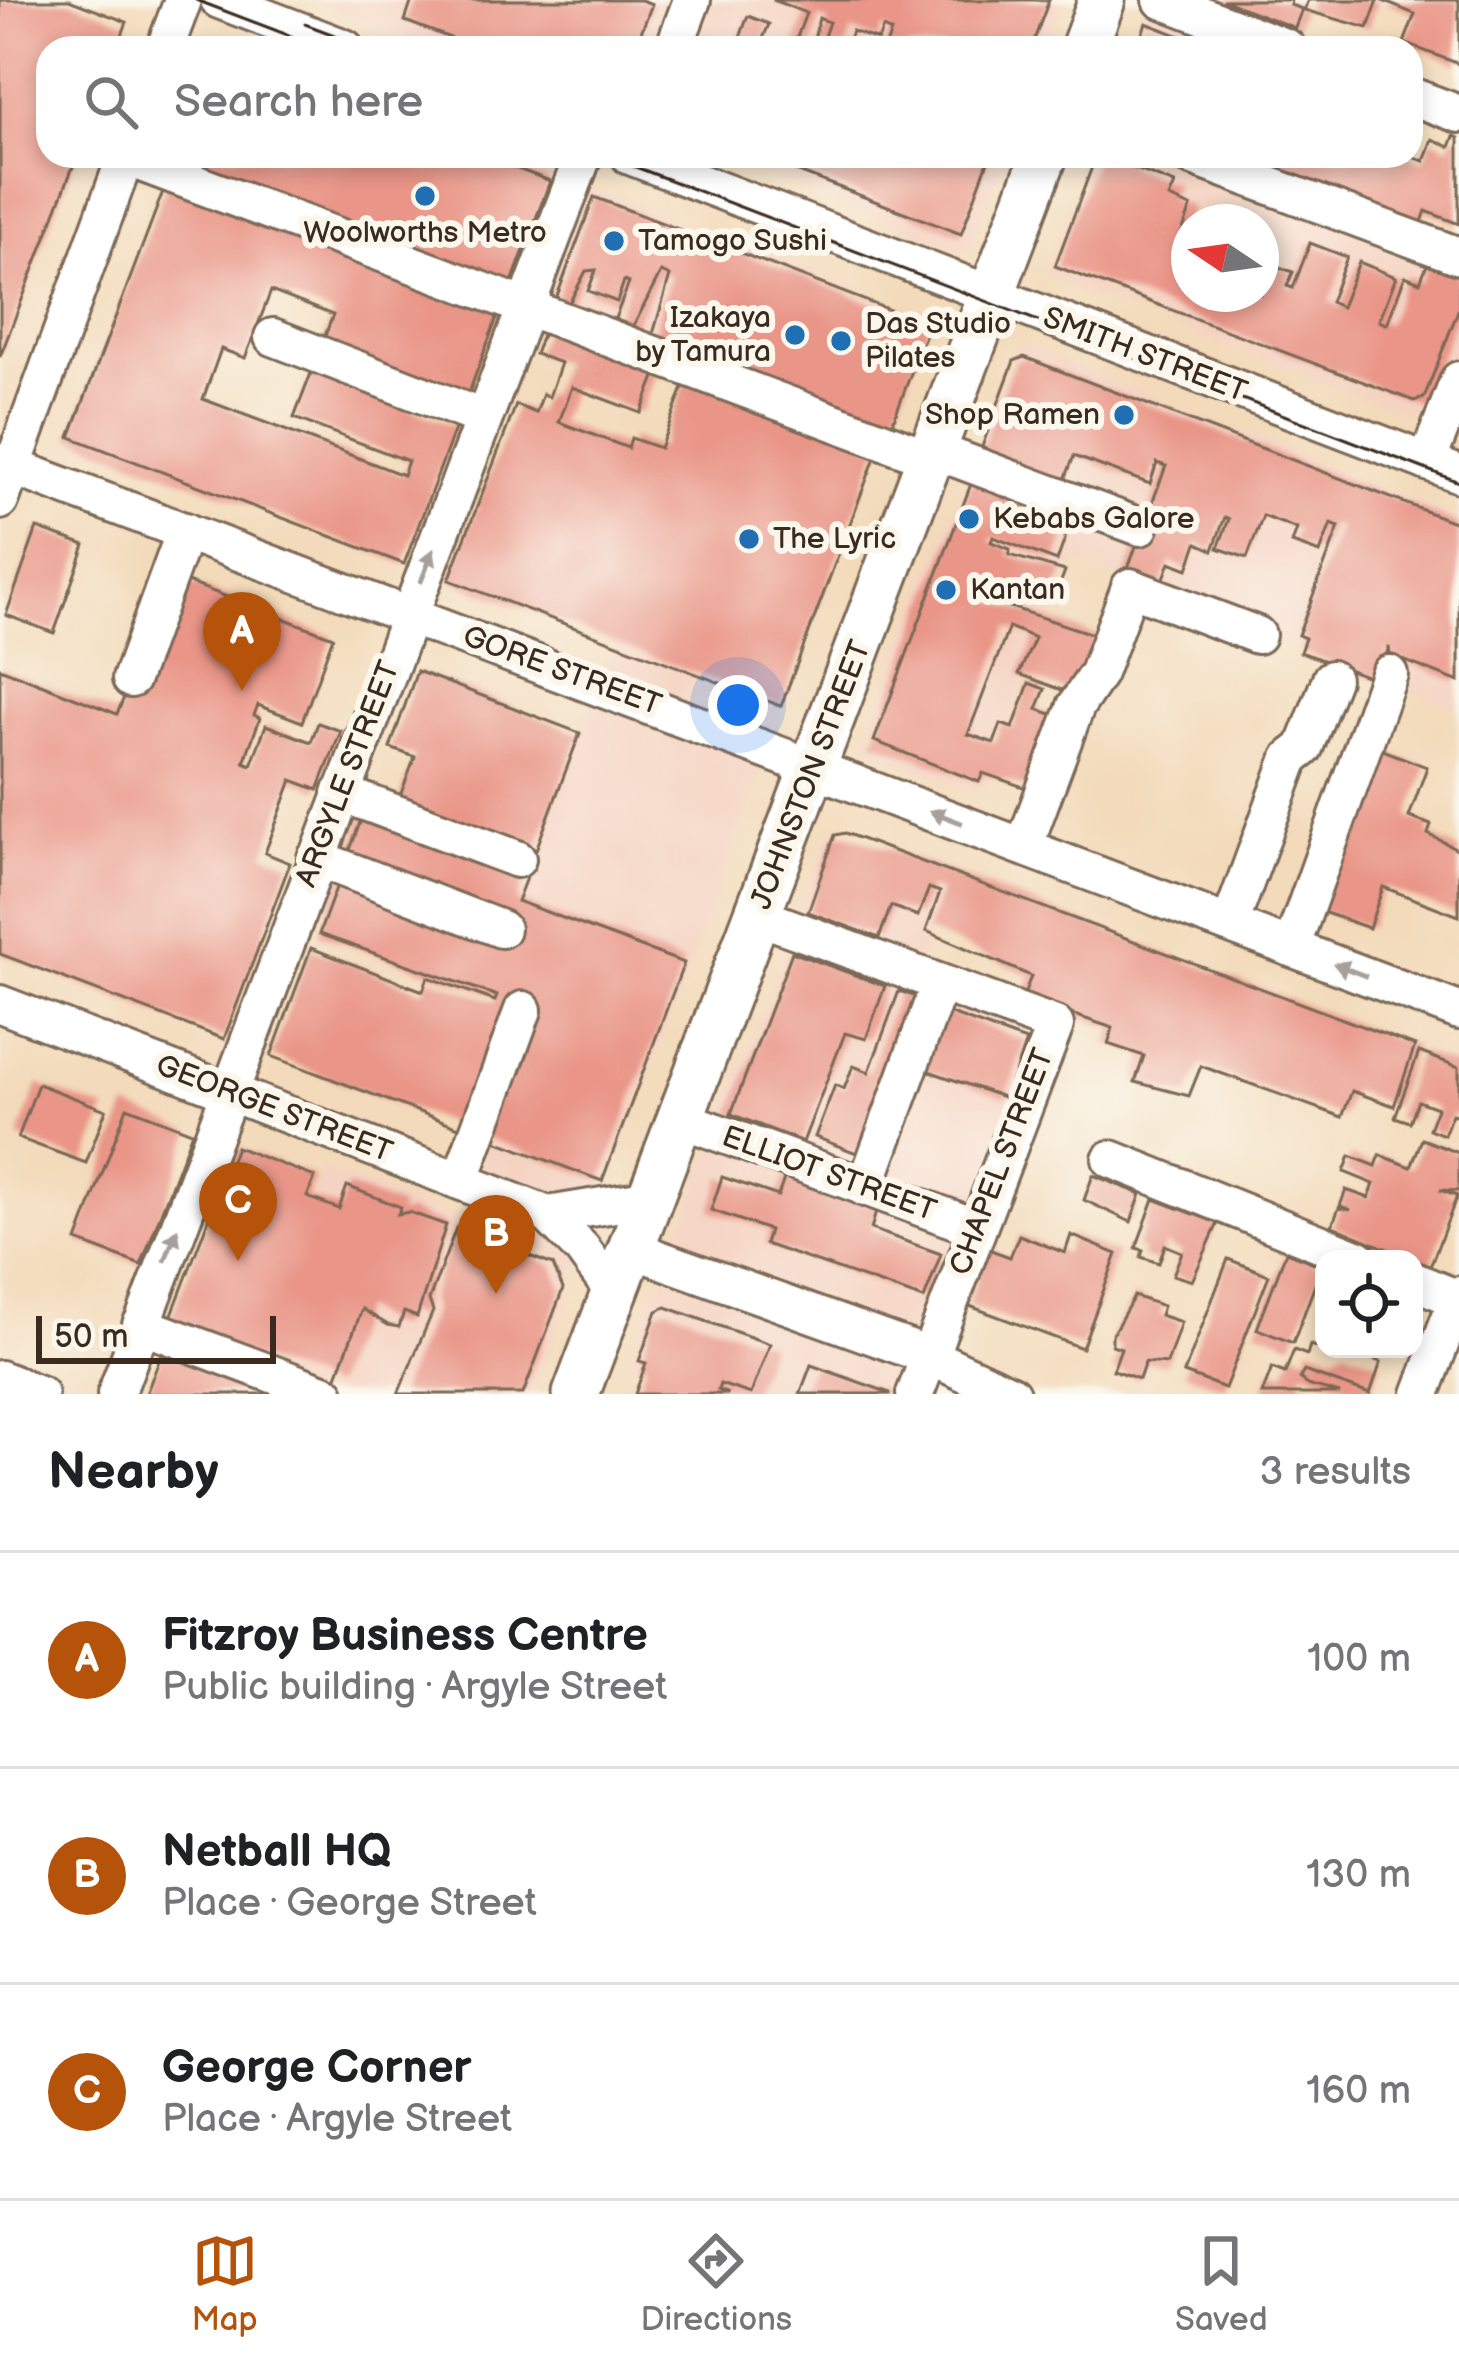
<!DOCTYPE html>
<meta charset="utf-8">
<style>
:root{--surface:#fff;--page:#f6f6f6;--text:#202124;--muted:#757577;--line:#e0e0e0;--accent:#b45309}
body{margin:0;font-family:"Balsamiq Sans",sans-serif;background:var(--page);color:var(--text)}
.controls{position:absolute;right:36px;bottom:36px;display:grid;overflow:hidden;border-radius:24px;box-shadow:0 6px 18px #0003}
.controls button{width:108px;height:108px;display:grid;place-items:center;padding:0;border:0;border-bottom:3px solid var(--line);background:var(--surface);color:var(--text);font:60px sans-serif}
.compass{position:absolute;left:1171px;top:204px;width:108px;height:108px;border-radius:50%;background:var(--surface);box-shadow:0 6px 18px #0003;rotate:283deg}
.scale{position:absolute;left:36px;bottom:30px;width:240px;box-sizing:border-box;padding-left:12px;border:6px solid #3b2a1e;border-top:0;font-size:33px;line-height:42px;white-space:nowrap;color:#3b2a1e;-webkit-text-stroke:9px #fbf7ec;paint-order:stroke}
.you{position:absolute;left:738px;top:705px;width:42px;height:42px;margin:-30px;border:9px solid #fff;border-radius:50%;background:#1a73e8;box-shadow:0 0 0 18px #1a73e833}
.badge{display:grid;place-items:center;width:78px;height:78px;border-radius:50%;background:var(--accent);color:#fff;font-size:39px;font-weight:700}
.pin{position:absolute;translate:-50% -99px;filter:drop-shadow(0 3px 6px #0008)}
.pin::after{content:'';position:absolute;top:63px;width:42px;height:36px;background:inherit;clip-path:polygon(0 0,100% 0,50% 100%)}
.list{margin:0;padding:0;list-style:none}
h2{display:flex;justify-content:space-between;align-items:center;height:156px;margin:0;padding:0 48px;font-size:51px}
h2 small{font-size:39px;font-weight:400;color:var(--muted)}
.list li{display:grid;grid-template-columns:78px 1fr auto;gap:36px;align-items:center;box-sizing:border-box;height:216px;padding:0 48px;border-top:3px solid var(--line)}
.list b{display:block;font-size:45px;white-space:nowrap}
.list p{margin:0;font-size:39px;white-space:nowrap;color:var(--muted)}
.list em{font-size:39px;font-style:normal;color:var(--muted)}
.icon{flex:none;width:66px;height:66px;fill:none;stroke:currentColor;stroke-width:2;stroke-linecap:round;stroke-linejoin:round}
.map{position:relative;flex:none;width:1459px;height:1394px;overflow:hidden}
.search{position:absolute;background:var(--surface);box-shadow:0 6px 18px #0003;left:36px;right:36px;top:36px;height:132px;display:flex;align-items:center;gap:30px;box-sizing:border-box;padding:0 42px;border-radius:36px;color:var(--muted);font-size:45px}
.sheet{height:804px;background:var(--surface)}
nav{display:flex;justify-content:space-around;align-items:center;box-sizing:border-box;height:168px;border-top:3px solid var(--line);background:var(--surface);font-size:33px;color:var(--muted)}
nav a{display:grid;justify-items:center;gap:6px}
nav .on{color:var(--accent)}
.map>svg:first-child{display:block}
.built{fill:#f5d3c2;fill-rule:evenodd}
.building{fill:#e99587}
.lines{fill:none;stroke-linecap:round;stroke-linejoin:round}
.minor-casing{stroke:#7b6855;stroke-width:42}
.major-casing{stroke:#7b6855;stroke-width:51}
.minor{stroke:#fff;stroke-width:36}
.major{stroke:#fff;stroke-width:45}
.tram{stroke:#3b2a1e;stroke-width:3}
.oneway{fill:#a79f9a}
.poi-dot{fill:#1f6fb2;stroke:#fbf7ec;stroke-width:4.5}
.labels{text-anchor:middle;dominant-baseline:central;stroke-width:12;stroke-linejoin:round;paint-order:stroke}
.poi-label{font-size:30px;fill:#3b2a1e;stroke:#fbf7ec;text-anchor:start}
.street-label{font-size:30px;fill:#3b2a1e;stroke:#fbf7ec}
</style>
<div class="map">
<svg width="1459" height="1394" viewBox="0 0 1459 1394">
<rect width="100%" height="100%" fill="#fbf7ec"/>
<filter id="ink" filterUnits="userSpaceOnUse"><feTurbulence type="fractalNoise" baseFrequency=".00833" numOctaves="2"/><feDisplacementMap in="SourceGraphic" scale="24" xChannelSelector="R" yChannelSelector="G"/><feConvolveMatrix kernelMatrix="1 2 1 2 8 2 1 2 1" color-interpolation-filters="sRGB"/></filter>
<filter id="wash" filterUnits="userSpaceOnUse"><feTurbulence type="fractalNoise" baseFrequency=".004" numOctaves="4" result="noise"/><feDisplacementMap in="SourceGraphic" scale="48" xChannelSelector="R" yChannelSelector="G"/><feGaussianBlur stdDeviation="2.7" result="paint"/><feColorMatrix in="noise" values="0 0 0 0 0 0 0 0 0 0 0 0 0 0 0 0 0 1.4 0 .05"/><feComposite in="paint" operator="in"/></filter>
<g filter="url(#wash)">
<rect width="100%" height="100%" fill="#f3daba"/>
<g class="built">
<polygon points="309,0 1063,0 1047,48 435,48"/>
<polygon points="1146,0 1302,0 1285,48 1128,48"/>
<polygon points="114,156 504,156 927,314 533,1394 312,1394 247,1364 321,1169 460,1221 529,1006 479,988 721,372"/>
<polygon points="717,156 1006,156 968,252"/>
<path d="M1089,156H1246L1241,170L1459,248V433L1044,277ZM1189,222H1261V294H1189Z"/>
<polygon points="1017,343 1459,519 1459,709 1075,561 980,794 864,747"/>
<polygon points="834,827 952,872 910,985 1040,1035 904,1394 725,1394 629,1361"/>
</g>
<g id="blocks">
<g class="building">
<polygon points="0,0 69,0 127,22 117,48 48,48 48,156 77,156 0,357"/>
<polygon points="412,0 641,0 652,4 635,48 477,48 405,21"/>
<polygon points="773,0 1049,0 1031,48 885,48 891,32 883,28 878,40 852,31 846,48 820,48 829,22 819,18 812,48 793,48 806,13"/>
<polygon points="1222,0 1291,0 1290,5 1302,9 1295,28"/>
<polygon points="1308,0 1378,0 1368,28 1304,10"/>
<polygon points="1380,0 1459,0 1459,64 1404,43 1415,14"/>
<polygon points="748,16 769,24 759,48 736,48"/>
<polygon points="1146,23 1211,48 1137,48"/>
<polygon points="1454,136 1459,138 1459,224 1426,211 1417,235 1369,203 1353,197 1348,208 1247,162 1249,156 1411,156 1424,161 1432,139 1450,147"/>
<polygon points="176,156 483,156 550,181 509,290 174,163"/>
<polygon points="757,156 955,160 990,156 961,234"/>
<polygon points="1096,156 1132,156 1128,166 1175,184 1169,198 1191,207 1178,243 1189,247 1189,294 1261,294 1261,260 1293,272 1287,286 1293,288 1310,243 1347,257 1330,302 1341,307 1359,262 1396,277 1379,321 1387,324 1405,276 1420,282 1430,257 1459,269 1459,308 1424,398 1414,401 1055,266"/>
<polygon points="167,181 501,307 465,403 319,351 333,315 271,291 245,358 221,349 203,399 403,475 408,461 294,418 312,371 456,426 404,564 70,437"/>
<polygon points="594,197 929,325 889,432 651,341 670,276 661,272 630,333 612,326 629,283 624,281 617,302 588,291 596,270 586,271 566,309 554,304"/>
<polygon points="547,321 660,364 641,413 572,387 559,422 628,448 631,438 660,448 688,375 879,447 781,706 449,580 516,405 536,413 543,394 549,397 561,363 535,354"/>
<polygon points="1024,357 1459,524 1459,682 1390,655 1389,647 1377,680 1300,652 1305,638 1298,635 1339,527 1331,524 1320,553 1292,543 1297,529 1263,516 1247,558 1218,548 1229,519 1225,517 1213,550 1197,543 1188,569 1170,562 1160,589 1125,576 1166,466 1157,463 1150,484 1074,456 1061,490 977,460 1014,361"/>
<polygon points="974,476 1074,513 1057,561 993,537 991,542 1010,549 1009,555 1065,571 1056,594 1030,584 1023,601 995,591 992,601 1098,636 1070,693 1019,674 1035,638 1009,627 968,734 994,743 1001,724 1013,728 1029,683 1045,689 1037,709 1060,717 1038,792 983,773 979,782 874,741"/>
<polygon points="37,528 85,545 54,633 6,615"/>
<polygon points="174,577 333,637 302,722 258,705 254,715 260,718 244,762 251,765 266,725 311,742 318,723 341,731 318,790 292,780 265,853 290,863 224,1039 0,954 0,668 117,714"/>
<polygon points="417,671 580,733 534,855 397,804 415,757 390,748"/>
<polygon points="1370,745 1427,767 1409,817 1431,825 1428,834 1459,850 1459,916 1383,887 1369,928 1311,908"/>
<polygon points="365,809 529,870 517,901 684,963 602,1181 271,1056 311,948 423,991 428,977 495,1001 497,996 483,991 319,934"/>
<polygon points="845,833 1415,1046 1394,1106 1352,1091 1342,1117 1201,1066 1189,1096 1135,1082 1144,1056 1108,1044 1113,1028 1023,998 1031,976 926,931 940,892 929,888 918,916 891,906 879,938 808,912 835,835"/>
<polygon points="792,952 885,986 866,1039 845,1033 803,1142 731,1114"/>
<polygon points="899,991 926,1000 867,1157 815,1137 835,1085 844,1089 853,1066 869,1072"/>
<polygon points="937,1009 1026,1041 1006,1098 917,1067"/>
<polygon points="1419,1052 1459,1067 1459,1116 1452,1114 1444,1135 1429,1129 1437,1108 1418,1101 1410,1122 1395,1117"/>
<polygon points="38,1084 106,1110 86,1163 18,1138"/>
<polygon points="127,1107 192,1132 141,1265 77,1241"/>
<polygon points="1422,1139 1459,1153 1459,1191 1440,1190 1457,1196 1430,1267 1332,1226 1339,1208 1351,1210 1340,1206 1346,1190 1369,1198 1374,1184 1344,1172 1350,1156 1376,1166 1380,1155 1411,1167"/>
<polygon points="236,1147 315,1177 307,1197 339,1209 347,1186 401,1207 398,1214 409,1212 446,1225 417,1317 404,1312 399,1327 388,1325 362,1309 333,1387 168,1325"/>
<polygon points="1093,1175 1141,1194 1131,1222 1084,1200"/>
<polygon points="785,1176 877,1208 871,1229 941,1254 924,1299 765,1244 769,1230 711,1210 722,1177 778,1196"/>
<polygon points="1154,1199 1218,1223 1192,1281 1173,1275 1182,1252 1165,1245 1159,1263 1141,1257 1143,1250 1136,1248"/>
<polygon points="456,1228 553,1265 563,1289 523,1394 398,1394 433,1311 429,1300"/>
<polygon points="1019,1235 1065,1253 1071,1235 1117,1254 1082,1348 967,1305 988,1249 1010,1257"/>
<polygon points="1286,1252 1322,1266 1293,1343 1257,1329"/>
<polygon points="1228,1259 1269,1275 1225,1388 1184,1373"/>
<polygon points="1134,1296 1163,1306 1160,1315 1181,1322 1167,1364 1145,1362 1139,1379 1113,1370 1121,1348 1112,1345 1112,1335"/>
<polygon points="666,1307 770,1344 751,1394 720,1384 718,1390 728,1394 635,1394 646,1363 639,1361 657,1311"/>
<polygon points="165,1345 290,1394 146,1394"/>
<polygon points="1310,1345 1333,1354 1345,1349 1381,1362 1370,1394 1304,1371 1300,1378 1307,1385 1340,1394 1262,1394 1272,1368 1285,1373 1294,1350 1307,1355"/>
<polygon points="811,1365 890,1393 890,1394 800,1394"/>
</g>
</g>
</g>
<g filter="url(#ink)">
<use href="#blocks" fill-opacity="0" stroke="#7b6855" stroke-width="3"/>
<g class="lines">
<g class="minor-casing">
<g id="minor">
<polyline points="219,0 345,48"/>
<polyline points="1162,0 1287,48"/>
<polyline points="165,48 183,0"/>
<polyline points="674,48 692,0"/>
<polyline points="1411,96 1459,114"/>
<polyline points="630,156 1459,474"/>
<polyline points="1190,156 1459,256"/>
<polyline points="125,157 930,458"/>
<polyline points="273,337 483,418"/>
<polyline points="933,450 1140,527"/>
<polyline points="0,462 1459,1011"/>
<polyline points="1427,462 1459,380"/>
<polyline points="0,501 126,156"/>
<polyline points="131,679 185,531"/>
<polyline points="341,793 517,859"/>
<polyline points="1024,846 1076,706 1098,673 1130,587 1257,635"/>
<polyline points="316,858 501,929"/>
<polyline points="758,916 1055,1025 915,1394"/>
<polyline points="1230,924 1291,758 1304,748 1331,679"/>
<polyline points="1291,948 1389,674"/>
<polyline points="0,1004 548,1215 582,1249 614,1293"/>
<polyline points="681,1119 977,1228"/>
<polyline points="1111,1159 1359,1259"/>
<polyline points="460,1181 523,1010"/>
<polyline points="865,1188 940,983"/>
<polyline points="548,1215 651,1198"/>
<polyline points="631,1249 929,1356 1011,1394"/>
<polyline points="1414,1281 1458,1299"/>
<polyline points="141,1325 326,1394"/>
<polyline points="0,1379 39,1394"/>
<polyline points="116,1394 583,156"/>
<polyline points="1421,1394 1459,1295"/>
</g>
</g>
<g class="major-casing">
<g id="major">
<polyline points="1084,48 1102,0"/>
<polyline points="576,1394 1044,156"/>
</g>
</g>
<use href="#minor" class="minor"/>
<use href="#major" class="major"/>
<g class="tram">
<polyline points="196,0 322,48"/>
<polyline points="305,24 369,48"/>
<polyline points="607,156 1459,482"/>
</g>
</g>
<defs><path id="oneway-solid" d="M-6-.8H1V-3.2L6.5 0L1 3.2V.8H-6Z" transform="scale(3)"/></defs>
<g class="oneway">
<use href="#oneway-solid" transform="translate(427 566) rotate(-69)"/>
<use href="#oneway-solid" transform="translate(946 817) rotate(-159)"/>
<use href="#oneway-solid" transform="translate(1350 970) rotate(-159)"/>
<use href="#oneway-solid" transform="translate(171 1245) rotate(-69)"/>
</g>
</g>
<g class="poi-dot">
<circle cx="425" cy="196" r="12"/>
<circle cx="614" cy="241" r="12"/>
<circle cx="795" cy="335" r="12"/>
<circle cx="841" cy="341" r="12"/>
<circle cx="1124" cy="415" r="12"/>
<circle cx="969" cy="519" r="12"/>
<circle cx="749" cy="539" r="12"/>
<circle cx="946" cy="590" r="12"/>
</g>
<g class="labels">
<g class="poi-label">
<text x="425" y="233" text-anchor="middle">Woolworths Metro</text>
<text x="638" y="241">Tamogo Sushi</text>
<text x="771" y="318" text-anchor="end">Izakaya<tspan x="771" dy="34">by Tamura</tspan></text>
<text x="865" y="324">Das Studio<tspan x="865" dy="34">Pilates</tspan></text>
<text x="1100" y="415" text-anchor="end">Shop Ramen</text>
<text x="993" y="519">Kebabs Galore</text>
<text x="773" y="539">The Lyric</text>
<text x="970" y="590">Kantan</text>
</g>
<g class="street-label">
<text transform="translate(1145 355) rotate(21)">SMITH STREET</text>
<text transform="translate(562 671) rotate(20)">GORE STREET</text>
<text transform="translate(348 774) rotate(-69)">ARGYLE STREET</text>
<text transform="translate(811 775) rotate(-69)">JOHNSTON STREET</text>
<text transform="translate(274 1109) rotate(21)">GEORGE STREET</text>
<text transform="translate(1002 1162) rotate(-69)">CHAPEL STREET</text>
<text transform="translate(829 1174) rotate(20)">ELLIOT STREET</text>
</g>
</g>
</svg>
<div class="controls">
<button><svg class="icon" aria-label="locate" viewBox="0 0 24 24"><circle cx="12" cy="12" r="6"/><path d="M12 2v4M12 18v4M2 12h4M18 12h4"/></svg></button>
</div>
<svg class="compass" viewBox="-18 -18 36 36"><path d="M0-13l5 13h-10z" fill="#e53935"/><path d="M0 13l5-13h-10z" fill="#757577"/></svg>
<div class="scale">50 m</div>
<div class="you"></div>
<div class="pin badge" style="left:242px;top:691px">A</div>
<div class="pin badge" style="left:496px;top:1294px">B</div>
<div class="pin badge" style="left:238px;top:1261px">C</div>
<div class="search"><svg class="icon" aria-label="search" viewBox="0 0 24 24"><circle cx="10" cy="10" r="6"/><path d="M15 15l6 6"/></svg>Search here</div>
</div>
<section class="sheet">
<h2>Nearby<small>3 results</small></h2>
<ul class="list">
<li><span class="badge">A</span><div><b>Fitzroy Business Centre</b><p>Public building · Argyle Street</p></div><em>100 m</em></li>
<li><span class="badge">B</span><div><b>Netball HQ</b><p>Place · George Street</p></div><em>130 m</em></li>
<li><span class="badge">C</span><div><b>George Corner</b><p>Place · Argyle Street</p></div><em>160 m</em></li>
</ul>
</section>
<nav>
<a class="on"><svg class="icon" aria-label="map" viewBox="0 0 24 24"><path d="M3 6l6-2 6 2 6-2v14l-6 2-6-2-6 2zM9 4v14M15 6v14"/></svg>Map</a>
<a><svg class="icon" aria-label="directions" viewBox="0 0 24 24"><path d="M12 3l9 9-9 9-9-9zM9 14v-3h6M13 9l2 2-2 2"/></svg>Directions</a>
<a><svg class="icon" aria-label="saved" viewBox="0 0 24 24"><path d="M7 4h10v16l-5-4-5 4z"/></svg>Saved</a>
</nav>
